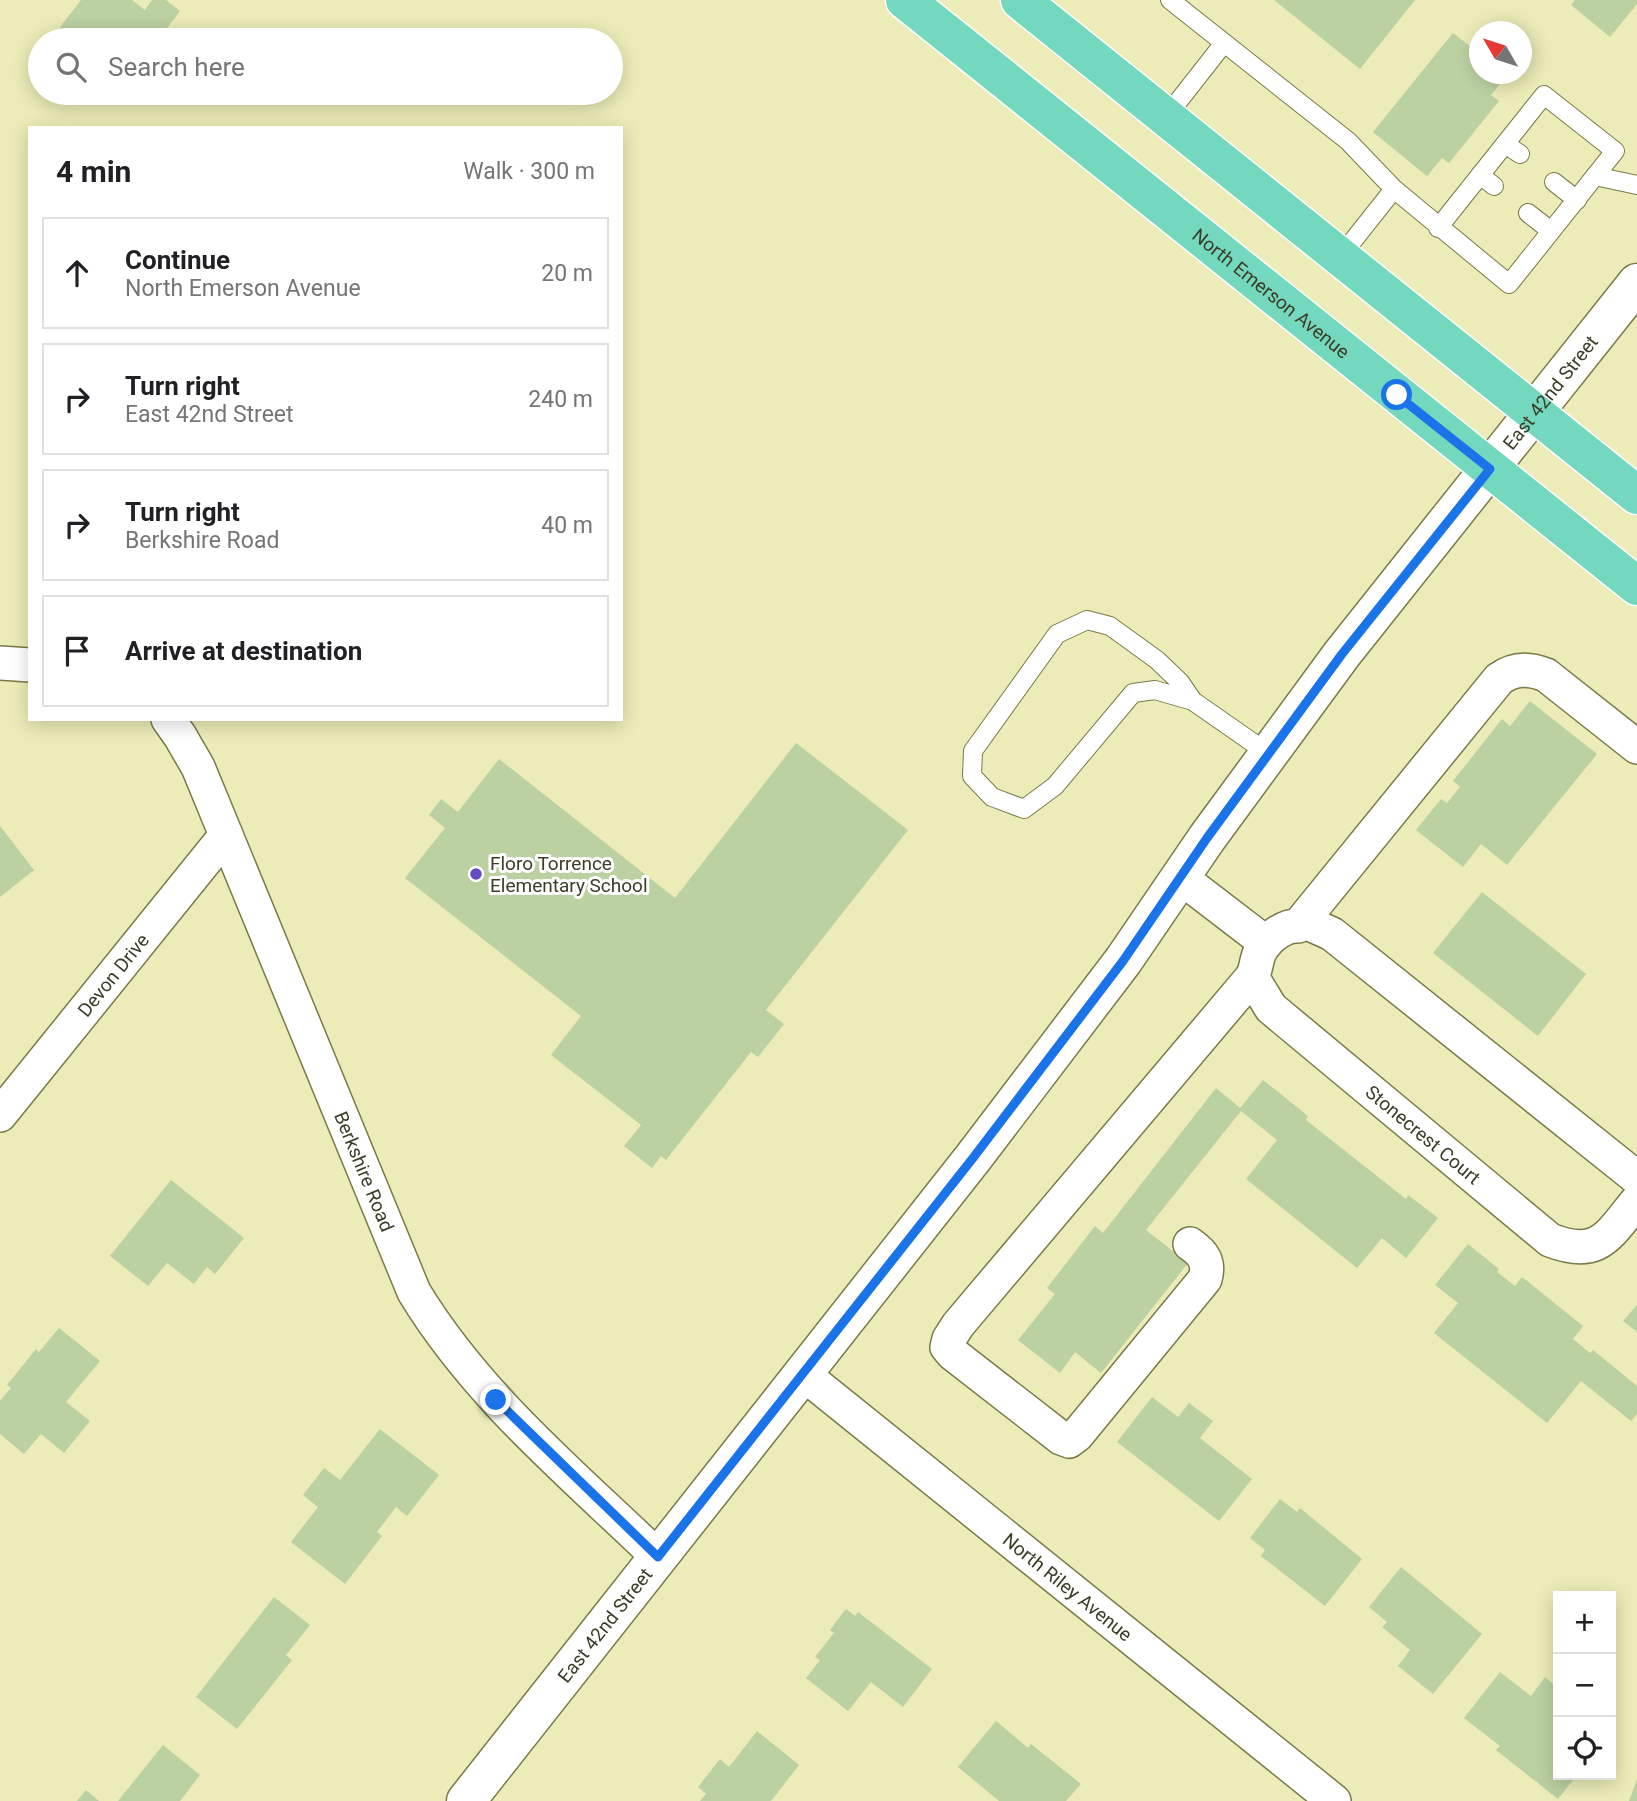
<!DOCTYPE html>
<meta charset="utf-8">
<style>
:root{--surface:#fff;--page:#f6f6f6;--text:#202124;--muted:#757577;--line:#e0e0e0}
body{margin:0;font-family:Roboto,sans-serif;background:var(--page);color:var(--text)}
.controls{position:absolute;right:21px;bottom:21px;display:grid;overflow:hidden;border-radius:0px;box-shadow:0 4px 18px #0003}
.controls button{width:63px;height:63px;display:grid;place-items:center;padding:0;border:0;border-bottom:2px solid var(--line);background:var(--surface);color:var(--text);font:35px sans-serif}
.compass{position:absolute;left:1469px;top:21px;width:63px;height:63px;border-radius:50%;background:var(--surface);box-shadow:0 4px 18px #0003;rotate:309deg}
.stop{position:absolute;width:21px;height:21px;margin:-16px;border:5px solid #1a73e8;border-radius:50%;background:#fff}
.stop.end{background:#1a73e8;border-color:#fff;box-shadow:0 2px 7px #0008}
.list{margin:0;padding:0;list-style:none}
h2{display:flex;justify-content:space-between;align-items:center;height:91px;margin:0;padding:0 28px;font-size:30px}
h2 small{font-size:23px;font-weight:400;color:var(--muted)}
.list li{display:grid;grid-template-columns:46px 1fr auto;gap:21px;align-items:center;box-sizing:border-box;height:112px;margin:0 14px 14px;padding:0 14px;border:2px solid var(--line);border-radius:0px}
.list b{display:block;font-size:26px;white-space:nowrap}
.list p{margin:0;font-size:23px;white-space:nowrap;color:var(--muted)}
.list em{font-size:23px;font-style:normal;color:var(--muted)}
.icon{flex:none;width:38px;height:38px;fill:none;stroke:currentColor;stroke-width:2;stroke-linecap:round;stroke-linejoin:round}
.map{position:relative;flex:none;width:1637px;height:1801px;overflow:hidden}
.search{position:absolute;background:var(--surface);box-shadow:0 4px 18px #0003;left:28px;top:28px;width:595px;height:77px;display:flex;align-items:center;gap:18px;box-sizing:border-box;padding:0 24px;border-radius:38px;color:var(--muted);font-size:26px}
.panel{position:absolute;background:var(--surface);box-shadow:0 4px 18px #0003;left:28px;top:126px;width:595px;height:595px;border-radius:0px}
.map>svg:first-child{display:block}
.building{fill:#bbd1a2}
.lines{fill:none;stroke-linecap:round;stroke-linejoin:round}
.lane-casing{stroke:#7a7a49;stroke-width:20}
.street-casing{stroke:#7a7a49;stroke-width:36}
.secondary-casing{stroke:#7a7a49;stroke-width:41}
.primary-casing{stroke:#fff;stroke-width:41}
.lane{stroke:#fff;stroke-width:18}
.street{stroke:#fff;stroke-width:33}
.secondary{stroke:#fff;stroke-width:38}
.primary{stroke:#73d8be;stroke-width:38}
.route{stroke:#1a73e8;stroke-width:9}
.poi-dot{fill:#644ac2;stroke:#fff;stroke-width:2.5}
.labels{text-anchor:middle;dominant-baseline:central;stroke-width:6;stroke-linejoin:round;paint-order:stroke}
.street-label{font-size:19px;fill:#3c3c27;stroke:#fff}
.poi-label{font-size:19px;fill:#3c3c27;stroke:#fff;text-anchor:start}
</style>
<div class="map">
<svg width="1637" height="1801" viewBox="0 0 1637 1801">
<rect width="100%" height="100%" fill="#ebecb7"/>
<g class="building">
<polygon points="81,0 132,0 145,10 152,0 166,0 180,11 158,40 50,40"/>
<polygon points="1274,0 1415,0 1360,69"/>
<polygon points="1575,0 1637,0 1637,4 1610,37 1571,5"/>
<polygon points="1453,33 1480,54 1480,74 1507,75 1491,95 1499,101 1449,163 1442,158 1427,176 1373,132"/>
<polygon points="1530,701 1597,754 1507,865 1481,844 1463,867 1416,830 1441,799 1447,803 1460,787 1453,781 1502,719 1510,726"/>
<polygon points="796,743 908,830 766,1010 784,1024 758,1057 751,1052 666,1160 661,1156 652,1168 624,1146 641,1125 551,1055 581,1016 405,878 445,828 429,815 441,799 458,812 499,759 675,898"/>
<polygon points="0,826 34,870 0,897"/>
<polygon points="1482,892 1586,974 1538,1036 1433,953"/>
<polygon points="1263,1080 1308,1116 1306,1120 1406,1199 1408,1195 1438,1218 1406,1258 1382,1238 1357,1268 1246,1179 1277,1140 1241,1111 1146,1230 1188,1263 1101,1373 1075,1352 1060,1373 1018,1340 1055,1294 1047,1288 1095,1226 1103,1233 1216,1088 1240,1108"/>
<polygon points="171,1180 244,1238 215,1274 207,1267 194,1284 167,1263 148,1286 110,1256"/>
<polygon points="1468,1244 1499,1269 1497,1272 1515,1286 1522,1277 1583,1326 1573,1339 1590,1353 1593,1350 1637,1386 1637,1414 1631,1421 1581,1381 1547,1423 1434,1333 1458,1303 1435,1285"/>
<polygon points="1637,1305 1637,1332 1623,1321"/>
<polygon points="59,1328 100,1361 66,1402 90,1421 64,1453 41,1434 24,1454 0,1434 0,1401 11,1388 7,1385 36,1349 39,1352"/>
<polygon points="1152,1397 1178,1417 1189,1403 1213,1421 1200,1438 1252,1479 1219,1521 1117,1442"/>
<polygon points="380,1429 439,1475 407,1516 396,1507 377,1532 382,1536 345,1584 291,1542 318,1507 303,1495 324,1468 340,1480"/>
<polygon points="1280,1499 1297,1512 1300,1508 1362,1559 1325,1606 1261,1556 1265,1550 1250,1538"/>
<polygon points="1401,1567 1482,1634 1433,1694 1398,1666 1410,1650 1382,1627 1387,1622 1369,1607"/>
<polygon points="274,1597 310,1625 286,1655 292,1660 237,1729 196,1697"/>
<polygon points="846,1609 855,1616 858,1612 932,1669 903,1707 871,1682 848,1711 806,1678 820,1660 815,1657 834,1633 830,1630"/>
<polygon points="1500,1672 1531,1696 1545,1677 1558,1688 1558,1775 1577,1775 1558,1799 1496,1750 1500,1746 1464,1718"/>
<polygon points="996,1721 1028,1748 1031,1744 1081,1784 1066,1801 999,1801 958,1767"/>
<polygon points="757,1731 799,1765 771,1801 700,1801 706,1794 698,1787 720,1759 729,1767"/>
<polygon points="163,1745 200,1775 180,1801 118,1801"/>
<polygon points="1637,1779 1637,1801 1629,1801"/>
<polygon points="86,1790 99,1801 77,1801"/>
</g>
<g class="lines">
<g class="lane-casing">
<g id="lane">
<polyline points="1170,0 1348,141 1394,189"/>
<polyline points="1166,117 1224,43"/>
<polyline points="1505,144 1520,154"/>
<polyline points="1480,175 1494,186"/>
<polyline points="1595,176 1637,185"/>
<polyline points="1554,182 1577,200"/>
<polyline points="1528,213 1551,231"/>
<polyline points="1340,257 1394,189 1509,284 1615,151 1544,95 1438,228"/>
<polyline points="1193,701 1180,682 1157,660 1110,626 1087,620 1057,634 973,751 972,776 992,797 1024,809 1055,786 1133,693 1155,690 1193,701 1269,754"/>
</g>
</g>
<g class="street-casing">
<g id="street">
<polyline points="0,663 30,665"/>
<path id="s1" d="M168,719L180,736L198,767L414,1292C477,1396 572,1474 658,1557"/>
<path id="s2" d="M1637,747L1546,675C1529,668 1514,668 1499,679L1298,926C1285,925 1267,938 1261,950C1256,958 1257,968 1252,977L1271,1008L1550,1240C1599,1259 1608,1236 1637,1201"/>
<polyline points="1180,877 1266,943"/>
<polyline points="1303,921 1332,934 1637,1178"/>
<path id="s3" d="M0,1115L226,835"/>
<path d="M1190,1244C1203,1253 1210,1262 1205,1279L1077,1435L1069,1441L1061,1438L953,1354L947,1347L949,1339L958,1325L1252,977"/>
<path id="s4" d="M802,1373L1334,1801"/>
</g>
</g>
<g class="secondary-casing">
<g id="secondary">
<path id="s5" d="M466,1801L973,1158L1123,961L1207,838L1342,654L1637,283"/>
</g>
</g>
<g class="primary-casing">
<g id="primary">
<path id="s6" d="M905,0L1637,586"/>
<polyline points="1020,0 1637,495"/>
</g>
</g>
<use href="#lane" class="lane"/>
<use href="#street" class="street"/>
<use href="#secondary" class="secondary"/>
<use href="#primary" class="primary"/>
</g>
<g class="lines">
<polyline class="route" points="496,1400 658,1557 973,1158 1123,961 1207,838 1342,654 1490,469 1397,395"/>
</g>
<circle class="poi-dot" cx="476" cy="874" r="7"/>
<g class="labels">
<g class="street-label">
<text stroke="none"><textPath href="#s6" startOffset="469">North Emerson Avenue</textPath></text>
<text stroke="none"><textPath href="#s5" startOffset="1778">East 42nd Street</textPath></text>
<text stroke="none"><textPath href="#s3" startOffset="180">Devon Drive</textPath></text>
<text stroke="none"><textPath href="#s2" startOffset="793">Stonecrest Court</textPath></text>
<text stroke="none"><textPath href="#s1" startOffset="494">Berkshire Road</textPath></text>
<text stroke="none"><textPath href="#s4" startOffset="341">North Riley Avenue</textPath></text>
<text stroke="none"><textPath href="#s5" startOffset="224">East 42nd Street</textPath></text>
</g>
<g class="poi-label">
<text x="490" y="863">Floro Torrence<tspan x="490" dy="22">Elementary School</tspan></text>
</g>
</g>
</svg>
<div class="controls">
<button>+</button>
<button>−</button>
<button><svg class="icon" aria-label="locate" viewBox="0 0 24 24"><circle cx="12" cy="12" r="6"/><path d="M12 2v4M12 18v4M2 12h4M18 12h4"/></svg></button>
</div>
<svg class="compass" viewBox="-18 -18 36 36"><path d="M0-13l5 13h-10z" fill="#e53935"/><path d="M0 13l5-13h-10z" fill="#757577"/></svg>
<div class="stop" style="left:1397px;top:395px"></div>
<div class="stop end" style="left:496px;top:1400px"></div>
<div class="search"><svg class="icon" aria-label="search" viewBox="0 0 24 24"><circle cx="10" cy="10" r="6"/><path d="M15 15l6 6"/></svg>Search here</div>
<section class="panel">
<h2>4 min<small>Walk · 300 m</small></h2>
<ul class="list">
<li><svg class="icon" aria-label="ahead" viewBox="0 0 24 24"><path d="M12 20V5M6 11l6-6 6 6"/></svg><div><b>Continue</b><p>North Emerson Avenue</p></div><em>20 m</em></li>
<li><svg class="icon" aria-label="right" viewBox="0 0 24 24"><path d="M7 20v-9h11M14 6l5 5-5 5"/></svg><div><b>Turn right</b><p>East 42nd Street</p></div><em>240 m</em></li>
<li><svg class="icon" aria-label="right" viewBox="0 0 24 24"><path d="M7 20v-9h11M14 6l5 5-5 5"/></svg><div><b>Turn right</b><p>Berkshire Road</p></div><em>40 m</em></li>
<li><svg class="icon" aria-label="arrive" viewBox="0 0 24 24"><path d="M6 21V4h12l-3 4 3 4H6"/></svg><div><b>Arrive at destination</b></div></li>
</ul>
</section>
</div>
